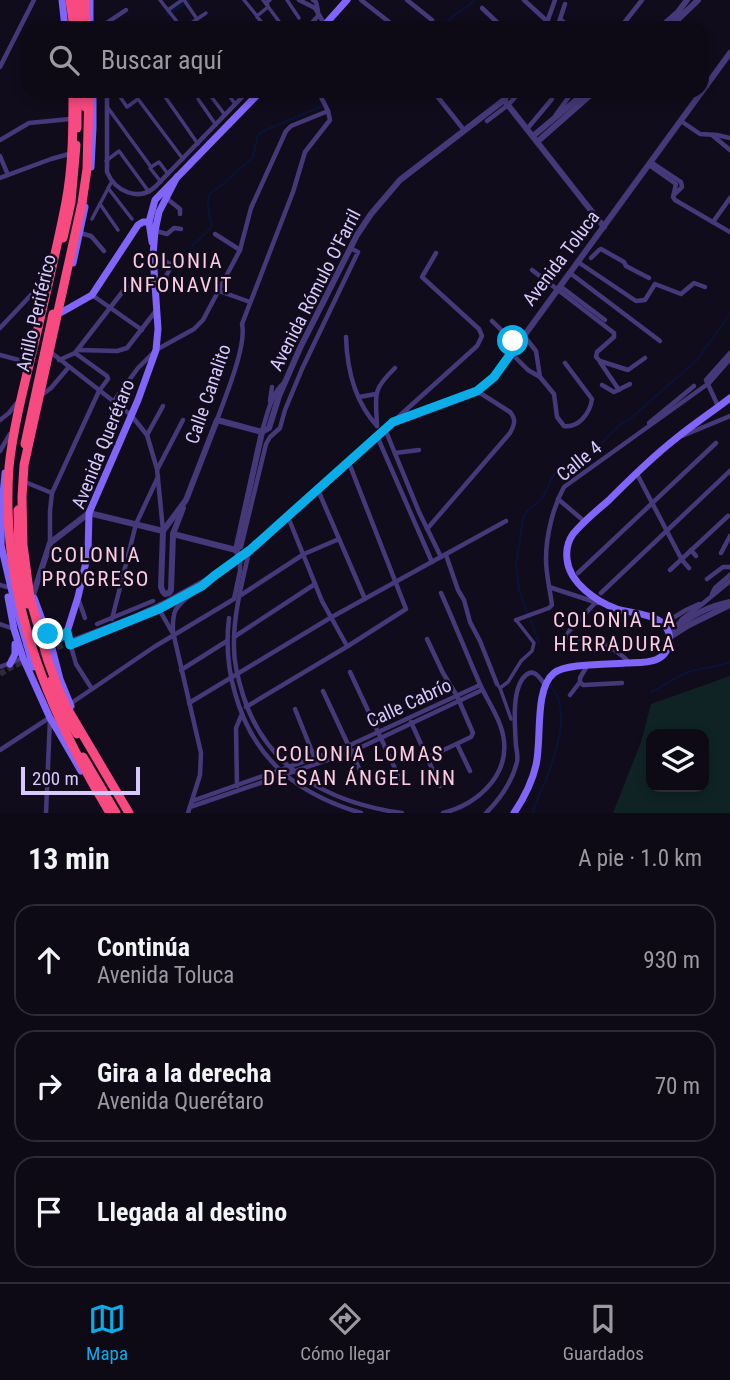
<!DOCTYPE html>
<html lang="es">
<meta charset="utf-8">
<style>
:root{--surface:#0d0915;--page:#1b1722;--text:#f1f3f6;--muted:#9a9aa0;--line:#2d2a34;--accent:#0aade8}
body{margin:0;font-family:"Roboto Condensed",sans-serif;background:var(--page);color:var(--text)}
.controls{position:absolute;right:21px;bottom:21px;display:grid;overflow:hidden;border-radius:14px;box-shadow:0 4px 10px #0003}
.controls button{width:63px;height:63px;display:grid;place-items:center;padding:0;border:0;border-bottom:2px solid var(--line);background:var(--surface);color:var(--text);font:35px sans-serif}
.scale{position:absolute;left:21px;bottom:18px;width:119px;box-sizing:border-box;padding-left:7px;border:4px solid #d8c9fd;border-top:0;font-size:19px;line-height:24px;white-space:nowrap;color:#d8c9fd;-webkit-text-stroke:5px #110c1c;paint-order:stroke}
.stop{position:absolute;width:21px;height:21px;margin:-16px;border:5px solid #0aade8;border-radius:50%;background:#fff}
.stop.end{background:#0aade8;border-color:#fff;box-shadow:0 2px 7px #0008}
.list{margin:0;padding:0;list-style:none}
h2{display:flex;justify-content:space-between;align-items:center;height:91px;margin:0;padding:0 28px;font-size:30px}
h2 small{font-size:23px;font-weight:400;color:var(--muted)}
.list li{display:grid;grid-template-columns:46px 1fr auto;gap:21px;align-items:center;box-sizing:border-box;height:112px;margin:0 14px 14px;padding:0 14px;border:2px solid var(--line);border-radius:21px}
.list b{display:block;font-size:26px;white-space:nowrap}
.list p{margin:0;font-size:23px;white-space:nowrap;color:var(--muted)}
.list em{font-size:23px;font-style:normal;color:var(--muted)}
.icon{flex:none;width:38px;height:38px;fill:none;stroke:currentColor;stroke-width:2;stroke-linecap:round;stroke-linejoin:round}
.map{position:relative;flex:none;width:730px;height:813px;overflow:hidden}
.search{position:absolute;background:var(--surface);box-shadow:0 4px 10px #0003;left:21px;right:21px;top:21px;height:77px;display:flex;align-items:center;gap:18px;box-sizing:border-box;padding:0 24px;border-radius:21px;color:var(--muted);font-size:26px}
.sheet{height:469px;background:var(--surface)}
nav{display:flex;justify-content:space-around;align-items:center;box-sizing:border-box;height:98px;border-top:2px solid var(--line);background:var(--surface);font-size:19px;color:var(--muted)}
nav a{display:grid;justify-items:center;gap:4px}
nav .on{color:var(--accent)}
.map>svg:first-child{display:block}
.green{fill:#0f2325;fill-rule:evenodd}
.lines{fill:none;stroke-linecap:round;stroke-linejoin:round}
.stream{stroke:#0a1337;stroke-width:2}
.canal{stroke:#0a1337;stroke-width:4.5}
.tertiary-tunnel{stroke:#2f283e;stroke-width:6;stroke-dasharray:6 3;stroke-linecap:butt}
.pedestrian{stroke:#463979;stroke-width:3.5}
.minor{stroke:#463979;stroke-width:4.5}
.tertiary{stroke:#463979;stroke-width:6}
.secondary{stroke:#8165f8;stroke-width:7}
.motorway{stroke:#f74a80;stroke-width:9}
.secondary-bridge{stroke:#8165f8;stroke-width:7}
.motorway-bridge{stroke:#f74a80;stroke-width:9}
.route{stroke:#0aade8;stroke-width:9}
.labels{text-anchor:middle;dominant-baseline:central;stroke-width:5;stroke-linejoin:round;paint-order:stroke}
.street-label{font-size:19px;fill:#d8c9fd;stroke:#110c1c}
.neighbourhood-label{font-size:21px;letter-spacing:2px;fill:#fdcbe2;stroke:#110c1c}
</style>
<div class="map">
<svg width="730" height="813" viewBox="0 0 730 813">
<rect width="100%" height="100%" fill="#110c1c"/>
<path class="green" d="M730,676V813H613L641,742L651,704ZM704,734V787H651V734Z"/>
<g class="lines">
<g class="stream">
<path d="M442,28C447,22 453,16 460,11C466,7 470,6 475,0"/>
<polyline points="169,293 193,245 209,230 212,225 209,216 208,201 209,194 223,184 253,157 258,135 261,132 322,106 333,91"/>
<polyline points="527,613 519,590 516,565 523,518 528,510 542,499 554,474 572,464 581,463 587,459 614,430 632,417 697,360 730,314"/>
<polyline points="530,618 539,643"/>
<path d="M651,692C663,686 674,678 686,673C700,667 717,668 730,662"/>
<path d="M533,813C535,801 541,793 545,782C554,760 566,723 559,700C557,694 553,690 550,685"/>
</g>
<polyline class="canal" points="168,14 188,0"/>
<polyline class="tertiary-tunnel" points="0,674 13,666 72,641"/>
<g class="pedestrian">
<polyline points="160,0 182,28"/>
<polyline points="184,0 197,19"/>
<polyline points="244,0 257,16 268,7 267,2 270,0"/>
<polyline points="263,0 284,28"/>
<polyline points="287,0 299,18"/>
<polyline points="168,10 182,0"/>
<polyline points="257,17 267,28"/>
<polyline points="184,28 206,13"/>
<polyline points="116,91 127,107 138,99 183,159"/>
<polyline points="161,91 198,144"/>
<polyline points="207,91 225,115"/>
<polyline points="226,91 235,104"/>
<polyline points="198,99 216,125"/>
<polyline points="108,108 151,167 150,168 161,182"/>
<polyline points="106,161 119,151 149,192"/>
<polyline points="151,167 159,162 168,174"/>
<polyline points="108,188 132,219"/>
<polyline points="100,204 118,230"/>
<polyline points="92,219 112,181"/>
<polyline points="497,684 500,688 511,719"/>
<polyline points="500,688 508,682 521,661 532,651 534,643 516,620"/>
</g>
<g class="minor">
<polyline points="299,0 315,8 325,25"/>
<polyline points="313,0 316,2 318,11"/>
<polyline points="361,0 393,25 392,28"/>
<polyline points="407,0 432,20"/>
<polyline points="524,0 548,22"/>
<polyline points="482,8 503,28"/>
<polyline points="561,20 571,28"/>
<polyline points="99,28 126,10"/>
<polyline points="307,28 319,15"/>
<polyline points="545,28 555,0"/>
<polyline points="557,28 565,4"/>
<polyline points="620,28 642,0"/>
<polyline points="0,67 34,0"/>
<path d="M107,91V172C115,191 138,202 155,187L248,91"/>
<polyline points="433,91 464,130"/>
<polyline points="504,100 513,91"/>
<polyline points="555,116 573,91"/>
<polyline points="487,121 508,105 521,91"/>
<polyline points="681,121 700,134 717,135 730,138"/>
<polyline points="527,129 552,99"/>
<polyline points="712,135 730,150"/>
<polyline points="0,140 29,123 70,119"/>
<polyline points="0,156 8,175"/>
<polyline points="651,162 681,182 682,187 675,194"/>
<polyline points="649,165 676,184 673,197 675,200 730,232"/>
<polyline points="0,178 51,159 69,154"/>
<polyline points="166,198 180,209 180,214"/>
<polyline points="713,222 730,198"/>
<polyline points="156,231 167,234 174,228 181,229"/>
<polyline points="80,233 91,236 104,251"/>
<polyline points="215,234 240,250"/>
<polyline points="154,255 172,265 165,278"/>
<polyline points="591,258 599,250 601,249 624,262 626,266 649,278"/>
<polyline points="578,262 636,301 645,300 655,284 681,294 694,283 705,287"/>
<polyline points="532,270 614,333 614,337 597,352 596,357 600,361 628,370 645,358"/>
<polyline points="570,273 660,341"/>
<polyline points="560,286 605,320"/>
<polyline points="219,291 250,302"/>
<polyline points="92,295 142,330"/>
<polyline points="492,321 517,345"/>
<polyline points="0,328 46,279"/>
<polyline points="524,336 536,351 540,377"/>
<path d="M346,337C347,369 355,402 377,426"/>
<polyline points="78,350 117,351 127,348 155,312"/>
<path d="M511,353L528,370L540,377L554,394L557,417L564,426C579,428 590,413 592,399L565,363"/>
<polyline points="53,354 131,415 147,435 157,469 163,530"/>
<polyline points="0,355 26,362"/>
<polyline points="59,360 75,353 127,286"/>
<polyline points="600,362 619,390"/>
<polyline points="602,385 614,392 630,384"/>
<polyline points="43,394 51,388 68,368"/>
<polyline points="359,397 376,394"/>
<polyline points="270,401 272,387"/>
<polyline points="113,402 138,368 156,350 194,329 203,320 240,250 251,208 286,131 291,126 328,111"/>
<polyline points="718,406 706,380 730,353"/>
<polyline points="396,419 477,346 482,336 479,329 422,277 436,253"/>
<polyline points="0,420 9,413 17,403"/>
<path d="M217,420C225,397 247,346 242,324L293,192L305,152L330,120L328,111L318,91"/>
<polyline points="649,423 694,386"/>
<path d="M377,426C376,395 371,391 395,368"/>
<polyline points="385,429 419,512 441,557"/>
<path d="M262,431C267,416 271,393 284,383"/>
<polyline points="147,435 163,406"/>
<polyline points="377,436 432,562"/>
<polyline points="682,436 730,416"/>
<polyline points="0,451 10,434"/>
<polyline points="395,453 419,450"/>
<polyline points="158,468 183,420"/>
<polyline points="637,474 682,560 689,568"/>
<polyline points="25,482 52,493"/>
<polyline points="318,490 365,599"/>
<polyline points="558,499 584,521"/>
<polyline points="288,517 322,601 347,646"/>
<path d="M427,529L510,433C515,424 516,419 510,412L477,391"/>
<polyline points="50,542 50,511 52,493 99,391 108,379 107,376 75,353"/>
<polyline points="236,550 241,547 266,444 270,437 280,428 285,410 302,369 358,252 350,248"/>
<polyline points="691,550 696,556"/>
<path d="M249,552C242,583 233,616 234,648C234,664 238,679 243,695C266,769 329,803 402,813"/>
<polyline points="721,553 730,536"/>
<polyline points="446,555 458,590 464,600 470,622 480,641 497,684"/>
<polyline points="670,570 728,516"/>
<polyline points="578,573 716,443"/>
<polyline points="707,579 723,567 730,567"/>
<polyline points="0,585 7,587"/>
<polyline points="549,587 598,603"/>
<path d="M441,593C454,622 466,652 479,682C487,701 502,720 504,741C508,778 475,805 443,813"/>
<polyline points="601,593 730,471"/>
<polyline points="712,594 715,588 730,575"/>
<polyline points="241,595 304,554 339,539"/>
<polyline points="78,598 85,618"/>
<polyline points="159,609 172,632"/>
<polyline points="155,611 194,592 208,581"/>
<path d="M229,618C226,643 228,669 235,693C253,759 297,794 361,813"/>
<polyline points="112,619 136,524 158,477"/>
<path d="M516,620L549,608L552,605C550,590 546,574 546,559C546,536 553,507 564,487L709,383L730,359"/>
<polyline points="679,623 682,619 701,605 730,581"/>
<polyline points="0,624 14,629"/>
<polyline points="97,624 153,601"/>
<polyline points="663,624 686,610 699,604"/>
<polyline points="67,632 76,664 92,689"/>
<polyline points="234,637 315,584"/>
<path d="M565,637C594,638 610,643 630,663"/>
<polyline points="566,637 569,631 596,602"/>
<polyline points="427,639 443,673 457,696 473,733 471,737 427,758"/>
<polyline points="587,666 580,678 580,682 583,685 622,683"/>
<polyline points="0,667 23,658"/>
<polyline points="181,670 227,641"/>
<polyline points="350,672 400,779"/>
<polyline points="323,691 365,781"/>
<polyline points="570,695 580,682"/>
<polyline points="189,703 330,618 506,521"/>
<polyline points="70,704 154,647 234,599 240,571 240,558"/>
<polyline points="246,707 348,646 406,609 349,463"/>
<polyline points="295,709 315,759"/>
<polyline points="411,722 440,786"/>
<polyline points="457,744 470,771"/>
<polyline points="0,750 49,718"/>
<polyline points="237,786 236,728 241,716"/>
<polyline points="192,801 348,746 480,685"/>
<polyline points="190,807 351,752 482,690"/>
<polyline points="46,813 50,718"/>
<path d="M188,813L200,775L201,753L173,632C172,608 176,607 194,592"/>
<path d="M486,813C500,799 512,782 517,762C518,757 517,751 516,746C515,728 511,689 525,676C534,667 540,678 545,685"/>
</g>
<g class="tertiary">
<polyline points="660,28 678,12 687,0"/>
<polyline points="669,28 698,0"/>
<polyline points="533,136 587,91"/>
<polyline points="537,142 595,91"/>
<polyline points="163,531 186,500 217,420 262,432"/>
<polyline points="163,531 161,587 163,592 165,594 169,593 171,590 173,534 183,508"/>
<polyline points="173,534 236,550"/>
<polyline points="240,558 236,550 262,432 269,428 279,396 300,348 357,235 371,214 400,180 504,100 604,227"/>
<polyline points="33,595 50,543 89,513 163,531"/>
<path d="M669,632C686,619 708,606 730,602"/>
<polyline points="670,637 689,625 730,605"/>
<polyline points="72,641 135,617 167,602 214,576 250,550 392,422 477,391 494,377 730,53"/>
</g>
<g class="secondary">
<polyline points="62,0 65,28"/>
<polyline points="90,28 90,0"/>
<polyline points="322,28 347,0"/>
<polyline points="91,167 93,128 93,91"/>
<polyline points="152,242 149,222 155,200 261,91"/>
<polyline points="73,263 85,207"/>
<polyline points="62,312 92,295 138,225 143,222 149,222"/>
<polyline points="5,473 2,506 1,545 15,605 27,645"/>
<polyline points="8,597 14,629 23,658 50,718 57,729"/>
<polyline points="34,598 51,644 60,679 71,706"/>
<polyline points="48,646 67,632 78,597 88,553 89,513 138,400 156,350 158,329 153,255 155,231 159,212 177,177"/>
<polyline points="10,664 15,654 15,644"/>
<polyline points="55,726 81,771"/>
<path d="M514,813C524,798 532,783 536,765C542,740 534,689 554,673C567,663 608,665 626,663C643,662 666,665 669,642C671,633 666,625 658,620C646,613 630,613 617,609C597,602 569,583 567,559C566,550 568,541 573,534C583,522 596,511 608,501C629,480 651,458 674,440C692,425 712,412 730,398"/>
</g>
<g class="motorway">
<polyline points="70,0 74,28"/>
<polyline points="77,0 80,28"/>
<polyline points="85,0 86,28"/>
<polyline points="84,91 85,107"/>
<polyline points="77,128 77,91"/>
<polyline points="63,238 71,202 76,145"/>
<polyline points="25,444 53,314"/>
<polyline points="18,510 19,562 27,604"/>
<polyline points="51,681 61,707 77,734"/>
<polyline points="83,757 116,813"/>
</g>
<polyline class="secondary-bridge" points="27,645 33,667"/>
<g class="motorway-bridge">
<path d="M73,91C73,128 73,165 66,202C56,253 44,303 32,353C23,390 13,429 9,467C0,593 46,708 110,813"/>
<polyline points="89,91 87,169 82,203 24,465 22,497 23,545 30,598 48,661 58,688 67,708 129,813"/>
</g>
</g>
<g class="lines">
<polyline class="route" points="48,634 51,644 67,632 70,645 159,609 202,586 214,576 250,550 393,422 477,391 494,377 517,345 513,341"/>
</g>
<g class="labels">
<g class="street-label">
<text transform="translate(561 258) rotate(-53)">Avenida Toluca</text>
<text transform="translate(315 290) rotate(-63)">Avenida Rómulo O'Farril</text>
<text transform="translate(36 313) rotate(-77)">Anillo Periférico</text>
<text transform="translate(208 394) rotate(-71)">Calle Canalito</text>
<text transform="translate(103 444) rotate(-68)">Avenida Querétaro</text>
<text transform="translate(579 461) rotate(-39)">Calle 4</text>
<text transform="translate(409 703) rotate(-25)">Calle Cabrío</text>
</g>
<g class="neighbourhood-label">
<text x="178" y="261">COLONIA<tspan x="178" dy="24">INFONAVIT</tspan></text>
<text x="96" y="555">COLONIA<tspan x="96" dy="24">PROGRESO</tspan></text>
<text x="615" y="620">COLONIA LA<tspan x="615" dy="24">HERRADURA</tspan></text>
<text x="360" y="754">COLONIA LOMAS<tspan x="360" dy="24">DE SAN ÁNGEL INN</tspan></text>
</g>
</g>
</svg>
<div class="controls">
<button><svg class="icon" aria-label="layers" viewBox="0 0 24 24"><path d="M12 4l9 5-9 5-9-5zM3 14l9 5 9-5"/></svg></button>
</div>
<div class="scale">200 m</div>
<div class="stop" style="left:513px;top:341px"></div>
<div class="stop end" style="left:48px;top:634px"></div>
<div class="search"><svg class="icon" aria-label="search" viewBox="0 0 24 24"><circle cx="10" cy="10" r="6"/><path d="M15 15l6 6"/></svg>Buscar aquí</div>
</div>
<section class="sheet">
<h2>13 min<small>A pie · 1.0 km</small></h2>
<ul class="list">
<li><svg class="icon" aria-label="ahead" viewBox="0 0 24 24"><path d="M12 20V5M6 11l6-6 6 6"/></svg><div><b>Continúa</b><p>Avenida Toluca</p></div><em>930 m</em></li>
<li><svg class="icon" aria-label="right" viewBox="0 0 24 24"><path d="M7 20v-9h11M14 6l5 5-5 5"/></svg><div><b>Gira a la derecha</b><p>Avenida Querétaro</p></div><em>70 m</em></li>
<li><svg class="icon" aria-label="arrive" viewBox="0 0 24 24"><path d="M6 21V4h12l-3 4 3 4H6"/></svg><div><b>Llegada al destino</b></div></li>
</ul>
</section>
<nav>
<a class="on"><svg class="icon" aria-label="map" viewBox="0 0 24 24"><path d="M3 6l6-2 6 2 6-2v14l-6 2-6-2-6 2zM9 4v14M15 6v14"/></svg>Mapa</a>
<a><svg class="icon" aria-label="directions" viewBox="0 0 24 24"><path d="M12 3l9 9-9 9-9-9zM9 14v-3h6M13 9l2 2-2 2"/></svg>Cómo llegar</a>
<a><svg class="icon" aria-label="saved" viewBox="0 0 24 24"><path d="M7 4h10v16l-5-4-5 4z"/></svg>Guardados</a>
</nav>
